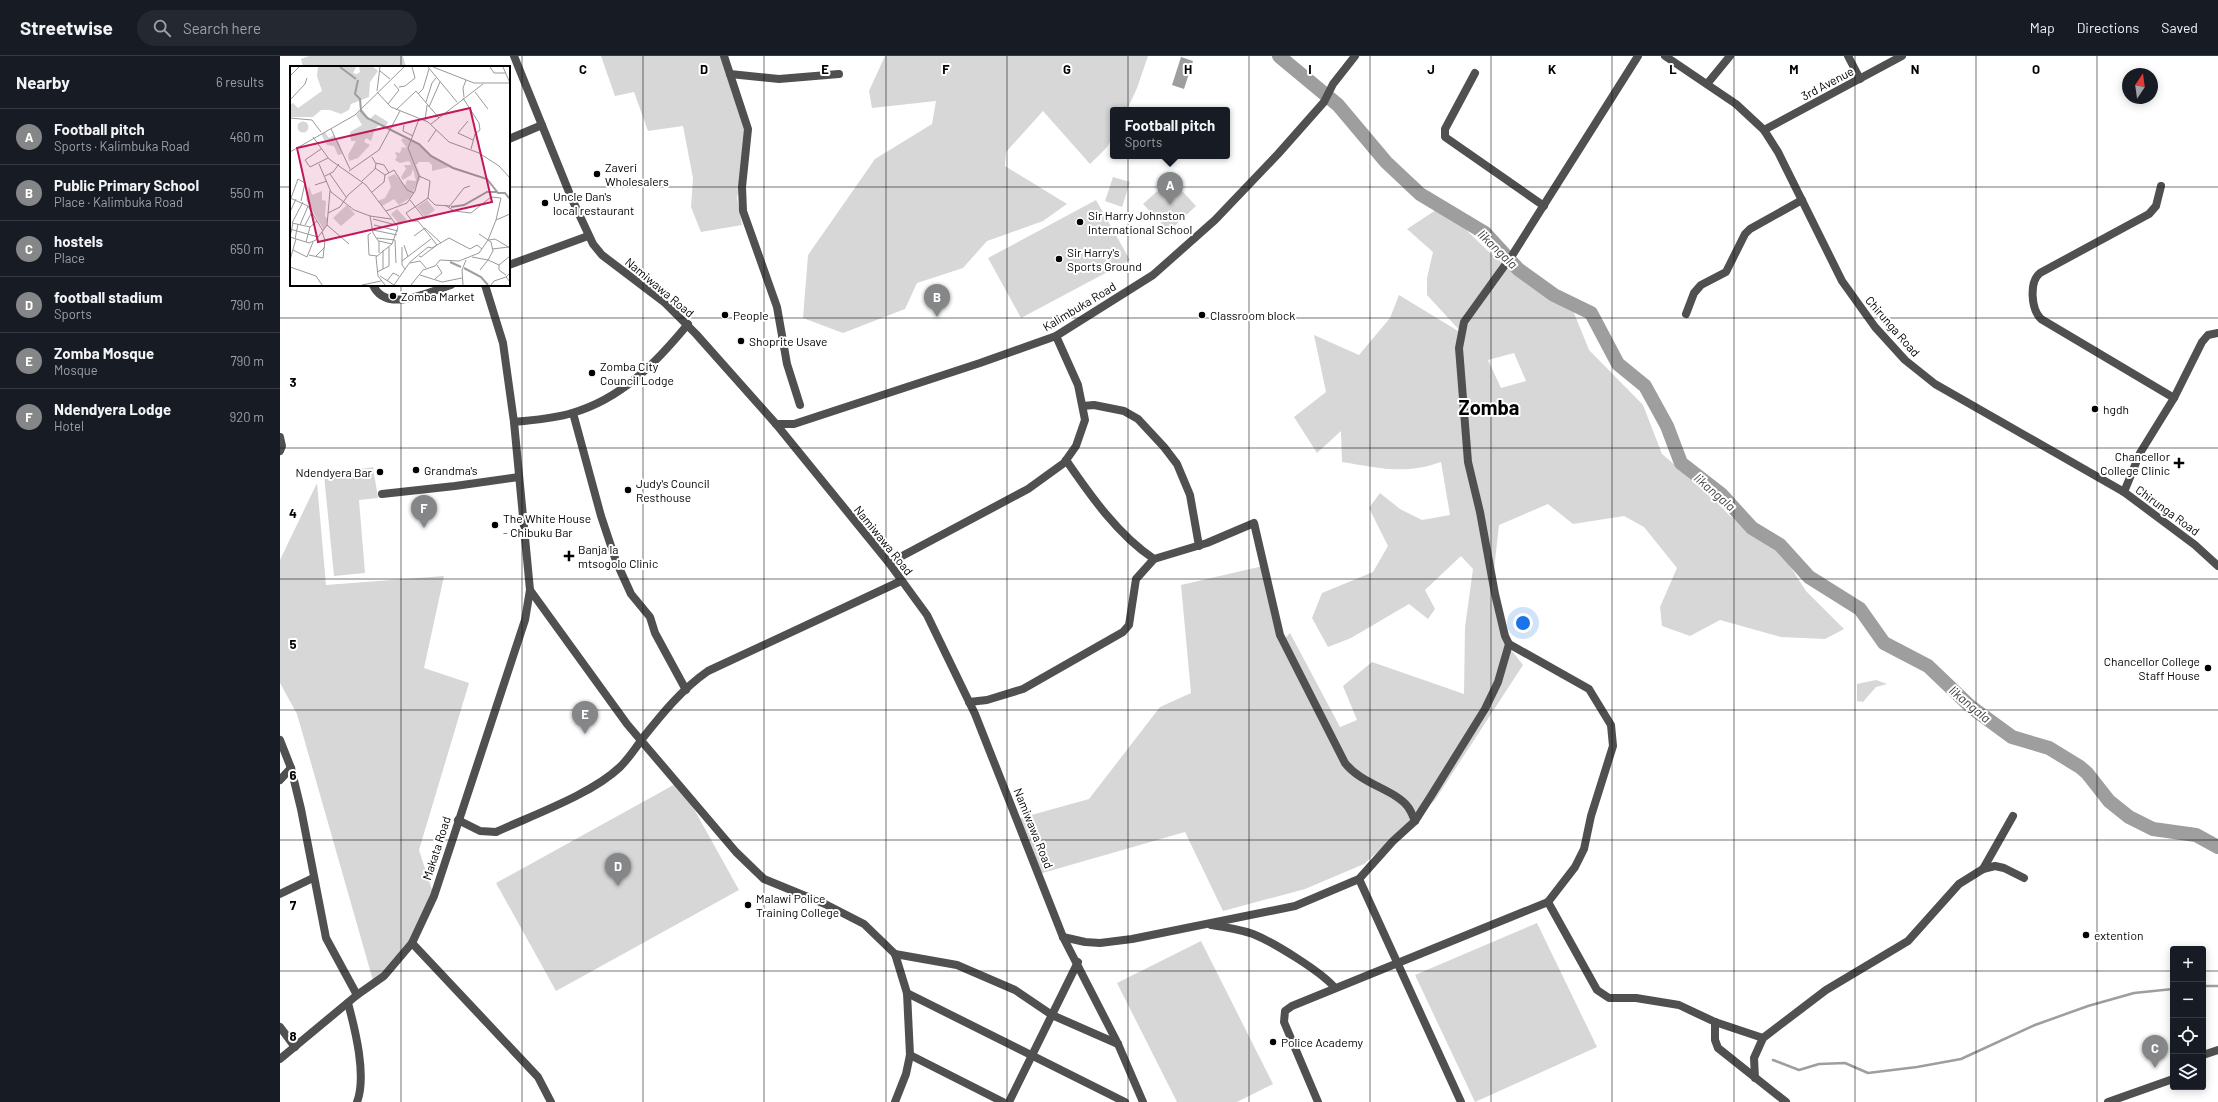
<!DOCTYPE html>
<meta charset="utf-8">
<style>
:root{--surface:#171b24;--page:#242831;--text:#f1f3f6;--muted:#9ea1a6;--line:#363941;--accent:#858687}
body{margin:0;font-family:Barlow,sans-serif;background:var(--page);color:var(--text)}
.controls{position:absolute;right:12px;bottom:12px;display:grid;overflow:hidden;border-radius:4px;box-shadow:0 2px 10px #0003}
.controls button{width:36px;height:36px;display:grid;place-items:center;padding:0;border:0;border-bottom:1px solid var(--line);background:var(--surface);color:var(--text);font:20px sans-serif}
.compass{position:absolute;left:1842px;top:12px;width:36px;height:36px;border-radius:50%;background:var(--surface);box-shadow:0 2px 10px #0003;rotate:13deg}
.you{position:absolute;left:1243px;top:567px;width:14px;height:14px;margin:-10px;border:3px solid #fff;border-radius:50%;background:#1a73e8;box-shadow:0 0 0 6px #1a73e833}
.badge{display:grid;place-items:center;width:26px;height:26px;border-radius:50%;background:var(--accent);color:#fff;font-size:13px;font-weight:700}
.pin{position:absolute;translate:-50% -33px;filter:drop-shadow(0 1px 2px #0008)}
.pin::after{content:'';position:absolute;top:21px;width:14px;height:12px;background:inherit;clip-path:polygon(0 0,100% 0,50% 100%)}
.popup{position:absolute;left:830px;top:51px;width:120px;height:52px;box-sizing:border-box;display:grid;place-content:center;border-radius:4px;background:var(--surface);filter:drop-shadow(0 1px 3px #0005);font-size:13px;white-space:nowrap;color:var(--muted)}
.popup b{font-size:15px;color:var(--text)}
.popup::after{content:'';position:absolute;left:50%;top:100%;margin-left:-8px;border:8px solid transparent;border-top-color:var(--surface)}
.list{margin:0;padding:0;list-style:none}
h2{display:flex;justify-content:space-between;align-items:center;height:52px;margin:0;padding:0 16px;font-size:17px}
h2 small{font-size:13px;font-weight:400;color:var(--muted)}
.list li{display:grid;grid-template-columns:26px 1fr auto;gap:12px;align-items:center;box-sizing:border-box;height:56px;padding:0 16px;border-top:1px solid var(--line)}
.list b{display:block;font-size:15px;white-space:nowrap}
.list p{margin:0;font-size:13px;white-space:nowrap;color:var(--muted)}
.list em{font-size:13px;font-style:normal;color:var(--muted)}
.icon{flex:none;width:22px;height:22px;fill:none;stroke:currentColor;stroke-width:2;stroke-linecap:round;stroke-linejoin:round}
.map{position:relative;flex:none;width:1938px;height:1046px;overflow:hidden}
header{display:flex;align-items:center;gap:24px;box-sizing:border-box;height:56px;padding:0 20px;background:var(--surface);border-bottom:1px solid var(--line)}
header strong{font-size:19px}
nav{display:flex;gap:22px;margin-inline-start:auto;font-size:14px}
.search{width:280px;height:36px;background:var(--page);display:flex;align-items:center;gap:10px;box-sizing:border-box;padding:0 14px;border-radius:22px;color:var(--muted);font-size:15px}
main{display:flex}
aside{flex:1;background:var(--surface)}
.map>svg:first-child{display:block}
.green{fill:#d7d7d7;fill-rule:evenodd}
.water{fill:#9e9e9e}
.lines{fill:none;stroke-linecap:round;stroke-linejoin:round}
.stream{stroke:#9e9e9e;stroke-width:2.5}
.river{stroke:#9e9e9e;stroke-width:14}
.minor{stroke:#505050;stroke-width:8}
.tertiary{stroke:#505050;stroke-width:8}
.grid{fill:none;stroke:#000;stroke-width:1;stroke-opacity:0.55}
.poi-dot{fill:#000;stroke:#fff;stroke-width:1.5}
.labels{text-anchor:middle;dominant-baseline:central;stroke-width:4;stroke-linejoin:round;paint-order:stroke}
.street-label{font-size:12px;fill:#000;stroke:#fff}
.poi-label{font-size:12px;fill:#000;stroke:#fff;text-anchor:start}
.water-label{font-size:13px;font-style:italic;fill:#3f3f3f;stroke:#fff}
.town-label{font-size:20px;font-weight:bold;fill:#000;stroke:#fff}
.inset-river{fill:none;stroke:#9e9e9e;stroke-width:2}
.inset-road{fill:none;stroke:#999;stroke-width:1}
.view{fill:#c2185b;fill-opacity:0.15;stroke:#c2185b;stroke-width:2}
.inset-edge{fill:none;stroke:#000;stroke-width:2}
.grid-label{font-size:13px;text-anchor:middle;font-weight:bold;fill:#000;stroke:#fff;stroke-width:4;stroke-linejoin:round;paint-order:stroke}
</style>
<header>
<strong>Streetwise</strong>
<div class="search"><svg class="icon" aria-label="search" viewBox="0 0 24 24"><circle cx="10" cy="10" r="6"/><path d="M15 15l6 6"/></svg>Search here</div>
<nav><a>Map</a><a>Directions</a><a>Saved</a></nav>
</header>
<main>
<aside>
<h2>Nearby<small>6 results</small></h2>
<ul class="list">
<li><span class="badge">A</span><div><b>Football pitch</b><p>Sports · Kalimbuka Road</p></div><em>460 m</em></li>
<li><span class="badge">B</span><div><b>Public Primary School</b><p>Place · Kalimbuka Road</p></div><em>550 m</em></li>
<li><span class="badge">C</span><div><b>hostels</b><p>Place</p></div><em>650 m</em></li>
<li><span class="badge">D</span><div><b>football stadium</b><p>Sports</p></div><em>790 m</em></li>
<li><span class="badge">E</span><div><b>Zomba Mosque</b><p>Mosque</p></div><em>790 m</em></li>
<li><span class="badge">F</span><div><b>Ndendyera Lodge</b><p>Hotel</p></div><em>920 m</em></li>
</ul>
</aside>
<div class="map">
<svg width="1938" height="1046" viewBox="0 0 1938 1046">
<rect width="100%" height="100%" fill="#fff"/>
<g class="green">
<polygon points="29,0 123,0 126,11 23,11 21,3"/>
<polygon points="321,0 445,0 470,73 457,142 462,169 421,176 411,151 413,122 403,70 368,75 354,36 335,40"/>
<path d="M605,0H868L857,32L847,54H833C833,88 834,85 810,108L763,55L726,96L725,110L787,148L763,165L707,185L683,212L637,227L625,253L563,277L523,262L528,199L595,103L652,68L656,45L592,52L589,35Z"/>
<polygon points="833,121 850,126 842,151 825,145"/>
<polygon points="891,123 916,150 889,175 863,148"/>
<polygon points="816,144 850,204 741,262 708,202"/>
<path d="M1156,154L1175,163L1208,195L1242,223L1292,252L1309,294L1363,349L1382,398L1430,439L1450,460L1481,478L1506,504L1526,535L1564,573L1545,583L1501,581L1440,564L1410,580L1382,570L1380,551L1397,512L1364,471L1344,460L1293,468L1268,448L1219,469L1214,514L1228,590L1243,609L1155,744L1084,808L1025,833L943,855L905,776L759,818L737,763L809,743L880,651L911,637L901,529L983,510L1000,587L1010,577L1060,671L1077,664L1063,630L1092,606L1184,638L1185,571L1193,513L1181,500L1145,534L1155,553L1148,563L1129,548L1071,582L1048,591L1032,562L1042,537L1093,516L1108,490L1089,452L1100,437L1120,453L1142,464L1170,459L1161,406C1124,419 1100,412 1062,406L1061,375L1037,397L1014,361L1046,336L1034,279L1079,299L1110,262L1119,239L1183,278L1147,239V222L1153,196L1127,173ZM1234,297L1246,325L1221,332L1208,304Z"/>
<polygon points="93,411 98,442 79,444 85,517 54,520 44,419"/>
<polygon points="37,427 46,529 164,520 144,612 189,627 139,794 154,840 132,887 94,928 17,658 0,627 0,504"/>
<polygon points="1596,624 1607,628 1596,631 1583,646 1577,645 1577,628"/>
<polygon points="399,726 459,834 276,935 216,827"/>
<polygon points="1257,867 1317,991 1195,1046 1135,919"/>
<polygon points="921,885 993,1028 957,1046 897,1046 837,927"/>
</g>
<polygon class="water" points="901,1 913,5 904,33 892,29"/>
<g class="lines">
<g class="stream">
<polyline points="1923,930 1938,930"/>
<polyline points="1493,1004 1519,1014 1539,1008 1565,1007 1588,1017 1637,1011 1681,1003 1755,969 1808,950 1854,937 1893,933"/>
</g>
<polyline class="river" points="999,0 1058,49 1106,106 1140,138 1205,177 1238,213 1274,239 1311,257 1338,308 1365,330 1387,370 1401,407 1441,438 1472,472 1500,489 1529,521 1580,553 1604,587 1648,610 1691,651 1732,681 1769,692 1800,711 1807,717 1829,745 1849,761 1873,773 1916,779 1938,791"/>
<g class="minor">
<polyline points="444,0 468,73 462,131 463,155 497,251 507,308 520,349"/>
<polyline points="1568,0 1580,23"/>
<polyline points="1195,17 1165,73 1165,81 1264,150"/>
<polyline points="450,18 499,23 559,18"/>
<polyline points="1427,28 1450,0"/>
<polyline points="1484,74 1622,0"/>
<polyline points="229,83 262,69"/>
<path d="M1881,130L1876,150L1869,158L1760,217C1749,226 1751,253 1761,263L1894,342"/>
<polyline points="229,209 308,180"/>
<path d="M93,229C106,258 148,236 171,229"/>
<polyline points="205,229 223,287 234,366 250,534 347,668 456,796 484,823 545,848 584,868 615,898 627,937 630,999 626,1018 615,1046"/>
<polyline points="1406,258 1414,237 1421,229 1446,216 1465,178 1470,173 1522,144"/>
<polyline points="803,350 814,349 844,355 858,363 884,391 897,408 910,439 919,490"/>
<polyline points="293,357 321,460 336,505 351,538 370,561 375,577 406,634"/>
<path d="M234,366C253,364 273,363 292,357C341,343 376,307 408,268"/>
<polyline points="496,368 514,368 700,307 776,280 873,219 935,164 998,98 1044,46 1053,28 1075,0"/>
<polyline points="0,381 2,390 0,395"/>
<path d="M786,404C810,439 838,479 874,503"/>
<polyline points="1844,436 1860,397 1894,342 1922,286 1928,279 1938,277"/>
<polyline points="102,438 175,430 239,421"/>
<polyline points="609,507 748,433 784,407 796,390 805,364 798,329 776,280"/>
<polyline points="1229,588 1309,633 1331,669 1333,690 1311,760 1304,793 1295,811 1268,846"/>
<path d="M689,646L707,644L743,633L843,576L849,569L856,523L874,503L927,487L974,467L1000,579L1065,707C1081,728 1116,734 1128,751C1131,755 1133,760 1135,765"/>
<polyline points="0,684 11,712 21,753 46,882 77,939"/>
<polyline points="0,724 11,712"/>
<path d="M178,764L200,775L216,776C253,759 312,738 340,711C349,702 355,693 362,683C381,659 402,633 428,615L621,525"/>
<polyline points="1703,813 1733,760"/>
<polyline points="1079,823 1181,1046"/>
<polyline points="0,838 33,822"/>
<path d="M931,869C945,871 959,873 973,878C993,886 1042,916 1055,932"/>
<polyline points="783,881 805,886 820,887 852,883 1015,850 1079,823 1113,785 1135,765 1151,740 1205,653 1218,626 1229,588 1225,580 1215,538 1200,456 1188,406 1179,292 1184,266 1233,198 1358,0"/>
<polyline points="132,887 258,1021 271,1046"/>
<polyline points="615,898 677,909 735,934 772,959 838,988"/>
<polyline points="627,937 845,1046"/>
<path d="M68,947C75,973 87,1020 77,1046"/>
<polyline points="1435,966 1435,984 1438,992 1506,1046"/>
<polyline points="0,971 15,991"/>
<polyline points="630,999 723,1046"/>
<polyline points="1923,999 1938,994"/>
<polyline points="0,1003 77,939 104,920 132,887 154,840 245,564 250,534"/>
<polyline points="1475,1022 1474,1002 1483,982 1546,934 1628,885 1679,828 1703,813 1715,810 1724,812 1744,822"/>
<polyline points="729,1046 798,906"/>
<polyline points="1038,1046 1004,966 1005,955 1012,950 1268,846 1317,934 1329,942 1356,942 1399,949 1435,966 1483,982"/>
<polyline points="1828,1046 1893,1023"/>
</g>
<g class="tertiary">
<polyline points="234,0 291,141 313,188 322,199 384,246 416,278 496,368 609,507 647,559 695,658 783,881 838,988 863,1046"/>
<polyline points="1385,0 1456,48 1484,74 1498,96 1562,225 1595,271 1625,304 1655,328 1844,436 1915,489 1938,510"/>
</g>
</g>
<path class="grid" d="M121,0V11M242,0V1046M363,0V1046M484,0V1046M606,0V1046M727,0V1046M848,0V1046M969,0V1046M1090,0V1046M1211,0V1046M1332,0V1046M1454,0V1046M1575,0V1046M1696,0V1046M1817,0V1046M0,131H11M229,131H1938M121,229V1046M0,262H1938M0,392H1938M0,523H1938M0,654H1938M0,784H1938M0,915H1893M1923,915H1938"/>
<g class="poi-dot">
<circle cx="317" cy="118" r="4"/>
<circle cx="265" cy="147" r="4"/>
<circle cx="800" cy="166" r="4"/>
<circle cx="779" cy="203" r="4"/>
<circle cx="113" cy="240" r="4"/>
<circle cx="445" cy="259" r="4"/>
<circle cx="922" cy="259" r="4"/>
<circle cx="461" cy="285" r="4"/>
<circle cx="312" cy="317" r="4"/>
<circle cx="1815" cy="353" r="4"/>
<path d="M1897 401h4v4h4v4h-4v4h-4v-4h-4v-4h4z"/>
<circle cx="136" cy="414" r="4"/>
<circle cx="100" cy="416" r="4"/>
<circle cx="348" cy="434" r="4"/>
<circle cx="215" cy="469" r="4"/>
<path d="M287 494h4v4h4v4h-4v4h-4v-4h-4v-4h4z"/>
<circle cx="1928" cy="612" r="4"/>
<circle cx="468" cy="849" r="4"/>
<circle cx="1806" cy="879" r="4"/>
<circle cx="993" cy="986" r="4"/>
</g>
<g class="labels">
<g class="street-label">
<text transform="translate(1547 27) rotate(-28)">3rd Avenue</text>
<text transform="translate(380 231) rotate(40)">Namiwawa Road</text>
<text transform="translate(799 250) rotate(-31)">Kalimbuka Road</text>
<text transform="translate(1613 270) rotate(49)">Chirunga Road</text>
<text transform="translate(1888 454) rotate(36)">Chirunga Road</text>
<text transform="translate(604 484) rotate(51)">Namiwawa Road</text>
<text transform="translate(754 772) rotate(68)">Namiwawa Road</text>
<text transform="translate(156 792) rotate(-72)">Makata Road</text>
</g>
<g class="poi-label">
<text x="325" y="111">Zaveri<tspan x="325" dy="14">Wholesalers</tspan></text>
<text x="273" y="140">Uncle Dan's<tspan x="273" dy="14">local restaurant</tspan></text>
<text x="808" y="159">Sir Harry Johnston<tspan x="808" dy="14">International School</tspan></text>
<text x="787" y="196">Sir Harry's<tspan x="787" dy="14">Sports Ground</tspan></text>
<text x="121" y="240">Zomba Market</text>
<text x="453" y="259">People</text>
<text x="930" y="259">Classroom block</text>
<text x="469" y="285">Shoprite Usave</text>
<text x="320" y="310">Zomba City<tspan x="320" dy="14">Council Lodge</tspan></text>
<text x="1823" y="353">hgdh</text>
<text x="1890" y="400" text-anchor="end">Chancellor<tspan x="1890" dy="14">College Clinic</tspan></text>
<text x="144" y="414">Grandma's</text>
<text x="92" y="416" text-anchor="end">Ndendyera Bar</text>
<text x="356" y="427">Judy's Council<tspan x="356" dy="14">Resthouse</tspan></text>
<text x="223" y="462">The White House<tspan x="223" dy="14">- Chibuku Bar</tspan></text>
<text x="298" y="493">Banja la<tspan x="298" dy="14">mtsogolo Clinic</tspan></text>
<text x="1920" y="605" text-anchor="end">Chancellor College<tspan x="1920" dy="14">Staff House</tspan></text>
<text x="476" y="842">Malawi Police<tspan x="476" dy="14">Training College</tspan></text>
<text x="1814" y="879">extention</text>
<text x="1001" y="986">Police Academy</text>
</g>
<g class="water-label">
<text transform="translate(1218 193) rotate(44)">likangala</text>
<text transform="translate(1435 436) rotate(41)">likangala</text>
<text transform="translate(1690 648) rotate(40)">likangala</text>
</g>
<g class="town-label">
<text x="1209" y="351">Zomba</text>
</g>
</g>
<g transform="translate(10 10)">
<rect width="220" height="220" fill="#fff"/>
<path d="M28,1H66L63,7L67,8L70,6L69,1H83L88,5L80,16L79,31L61,38L59,44L51,48L40,44H31L23,51H0V39L3,37L8,42L32,25L27,10ZM72,43L80,53L85,48L98,56L95,62L89,59L85,63L81,75L76,72L74,76L80,79L68,92L59,95L58,89L66,75H61L60,66L72,59L66,49ZM7.5 61a5.5 5.5 0 1 1 11 0a5.5 5.5 0 1 1-11 0ZM35,66L39,72L44,69L50,79L52,88L48,89L44,80L37,79L31,68ZM113,72L128,78L139,89L159,101L142,105V99L139,96H129L126,99L131,111L120,132L109,139L104,133L92,140L88,135L95,132L101,121L98,111L105,108L115,120L117,114L126,115L123,103L121,109L113,114L111,111L116,103L114,99H121L119,95L110,97L105,94L107,91L105,86L110,87L112,81L117,82L111,74ZM19,120L22,129L32,125V134L36,135L35,150L38,154L34,164L16,134ZM137,134L145,144L135,151L127,141ZM57,139L65,148L51,160L43,152ZM107,143L117,154L110,159L101,148Z" fill="#d7d7d7"/>
<path class="inset-river" d="M50,1L66,13M68,14L65,28L70,33L71,45L77,52L129,78L141,90L163,102L197,113L208,127H215L220,133M161,141L174,139L197,126H207M160,196L171,201M174,202L191,211L198,219"/>
<path class="inset-road" d="M138,1L167,36M143,1L184,17H220M200,1L204,7H216M213,1L220,17M90,5L100,13M0,10L9,1M109,21L115,20L125,12L122,1M87,25L90,1M87,26L101,41L138,56L159,76L189,87L209,100L220,112M185,26L198,43M128,28L133,23L139,3M174,31L173,22L176,14M173,32L189,57L190,64L185,68L181,83M0,34L15,18L17,12M136,36L142,17L146,12M98,38L109,24L104,18M139,41L150,16M106,44L126,25L149,52M0,52L22,54L31,66M135,55L137,39M178,55L168,67L183,74M141,58L193,18M114,59L113,65L123,70M41,63L60,103M23,71L39,93L76,119L108,161L102,178L86,191L88,210L95,219M138,76L146,64M31,83L15,94L20,101L38,92M0,86L65,49L114,1M86,97L94,99L99,107M29,98L41,126L64,144L80,150L83,167L89,176V187M85,102L95,109M59,105L89,84L110,45M40,108L56,131M35,110L43,106L49,98M129,110L140,115L138,132M72,115L85,103L86,98L82,91M25,119L37,115M82,126L94,116L95,109L104,104L117,124L124,127M0,132L18,140L33,165M1,132L8,113L15,117L11,135M120,134L135,153M13,136L2,157L20,161M155,139L164,145L181,147L201,131L211,132L206,154M159,141L174,122L180,120M96,145L117,137L125,125L129,110L118,82L129,53M0,146L6,133M38,147L50,141L58,129L73,116M80,150L101,153M83,153L106,159M10,159L18,140M15,159L22,146M37,159L59,178M84,159L108,165M0,163L28,171M83,164L107,169M81,167L78,169L79,189L87,190M189,168L201,176L203,185L198,194M124,170L135,162L151,177M0,171L19,177L26,174L37,159L40,125M0,171L3,157M87,172L105,174L106,197M5,173L8,158M199,174L205,173L220,182M89,175L102,178M16,176L20,161L27,155M114,179L118,191M112,181V199L115,203M202,183L219,181M3,184L17,191L23,176M19,189L33,192L35,174L32,166M26,190L35,181M129,190L131,191L147,179L128,155H122L116,147L138,132L145,139L160,140M182,191L198,194L209,199L220,190M0,194L6,173M112,195L141,173M120,197L130,195L136,202M209,199V204L216,209M0,201L26,210L32,219M93,203V184M190,204L198,194M87,206L99,200V181M220,207L216,211L220,216M130,209L152,216L172,212M90,210L104,219M145,213L152,207L147,199M97,215L103,207L109,210M72,219L91,215M104,219L120,196L138,181L142,182L159,172L180,183L187,179L192,183M121,219L133,204L145,200L150,194L169,195L189,187L198,174L206,154L220,148M173,219L172,204L176,194M201,219L204,215L216,211"/>
<path class="view" d="M180,42L202,136L28,176L7,82Z"/>
<rect width="220" height="220" class="inset-edge"/>
</g>
<g class="grid-label">
<text x="303" y="18">C</text>
<text x="424" y="18">D</text>
<text x="545" y="18">E</text>
<text x="666" y="18">F</text>
<text x="787" y="18">G</text>
<text x="908" y="18">H</text>
<text x="1030" y="18">I</text>
<text x="1151" y="18">J</text>
<text x="1272" y="18">K</text>
<text x="1393" y="18">L</text>
<text x="1514" y="18">M</text>
<text x="1635" y="18">N</text>
<text x="1756" y="18">O</text>
<text x="13" y="331">3</text>
<text x="13" y="462">4</text>
<text x="13" y="593">5</text>
<text x="13" y="724">6</text>
<text x="13" y="854">7</text>
<text x="13" y="985">8</text>
</g>
</svg>
<div class="controls">
<button>+</button>
<button>−</button>
<button><svg class="icon" aria-label="locate" viewBox="0 0 24 24"><circle cx="12" cy="12" r="6"/><path d="M12 2v4M12 18v4M2 12h4M18 12h4"/></svg></button>
<button><svg class="icon" aria-label="layers" viewBox="0 0 24 24"><path d="M12 4l9 5-9 5-9-5zM3 14l9 5 9-5"/></svg></button>
</div>
<svg class="compass" viewBox="-18 -18 36 36"><path d="M0-13l5 13h-10z" fill="#e53935"/><path d="M0 13l5-13h-10z" fill="#9ea1a6"/></svg>
<div class="you"></div>
<div class="pin badge" style="left:890px;top:149px">A</div>
<div class="popup"><b>Football pitch</b>Sports</div>
<div class="pin badge" style="left:657px;top:261px">B</div>
<div class="pin badge" style="left:1875px;top:1012px">C</div>
<div class="pin badge" style="left:338px;top:830px">D</div>
<div class="pin badge" style="left:305px;top:678px">E</div>
<div class="pin badge" style="left:144px;top:472px">F</div>
</div>
</main>
